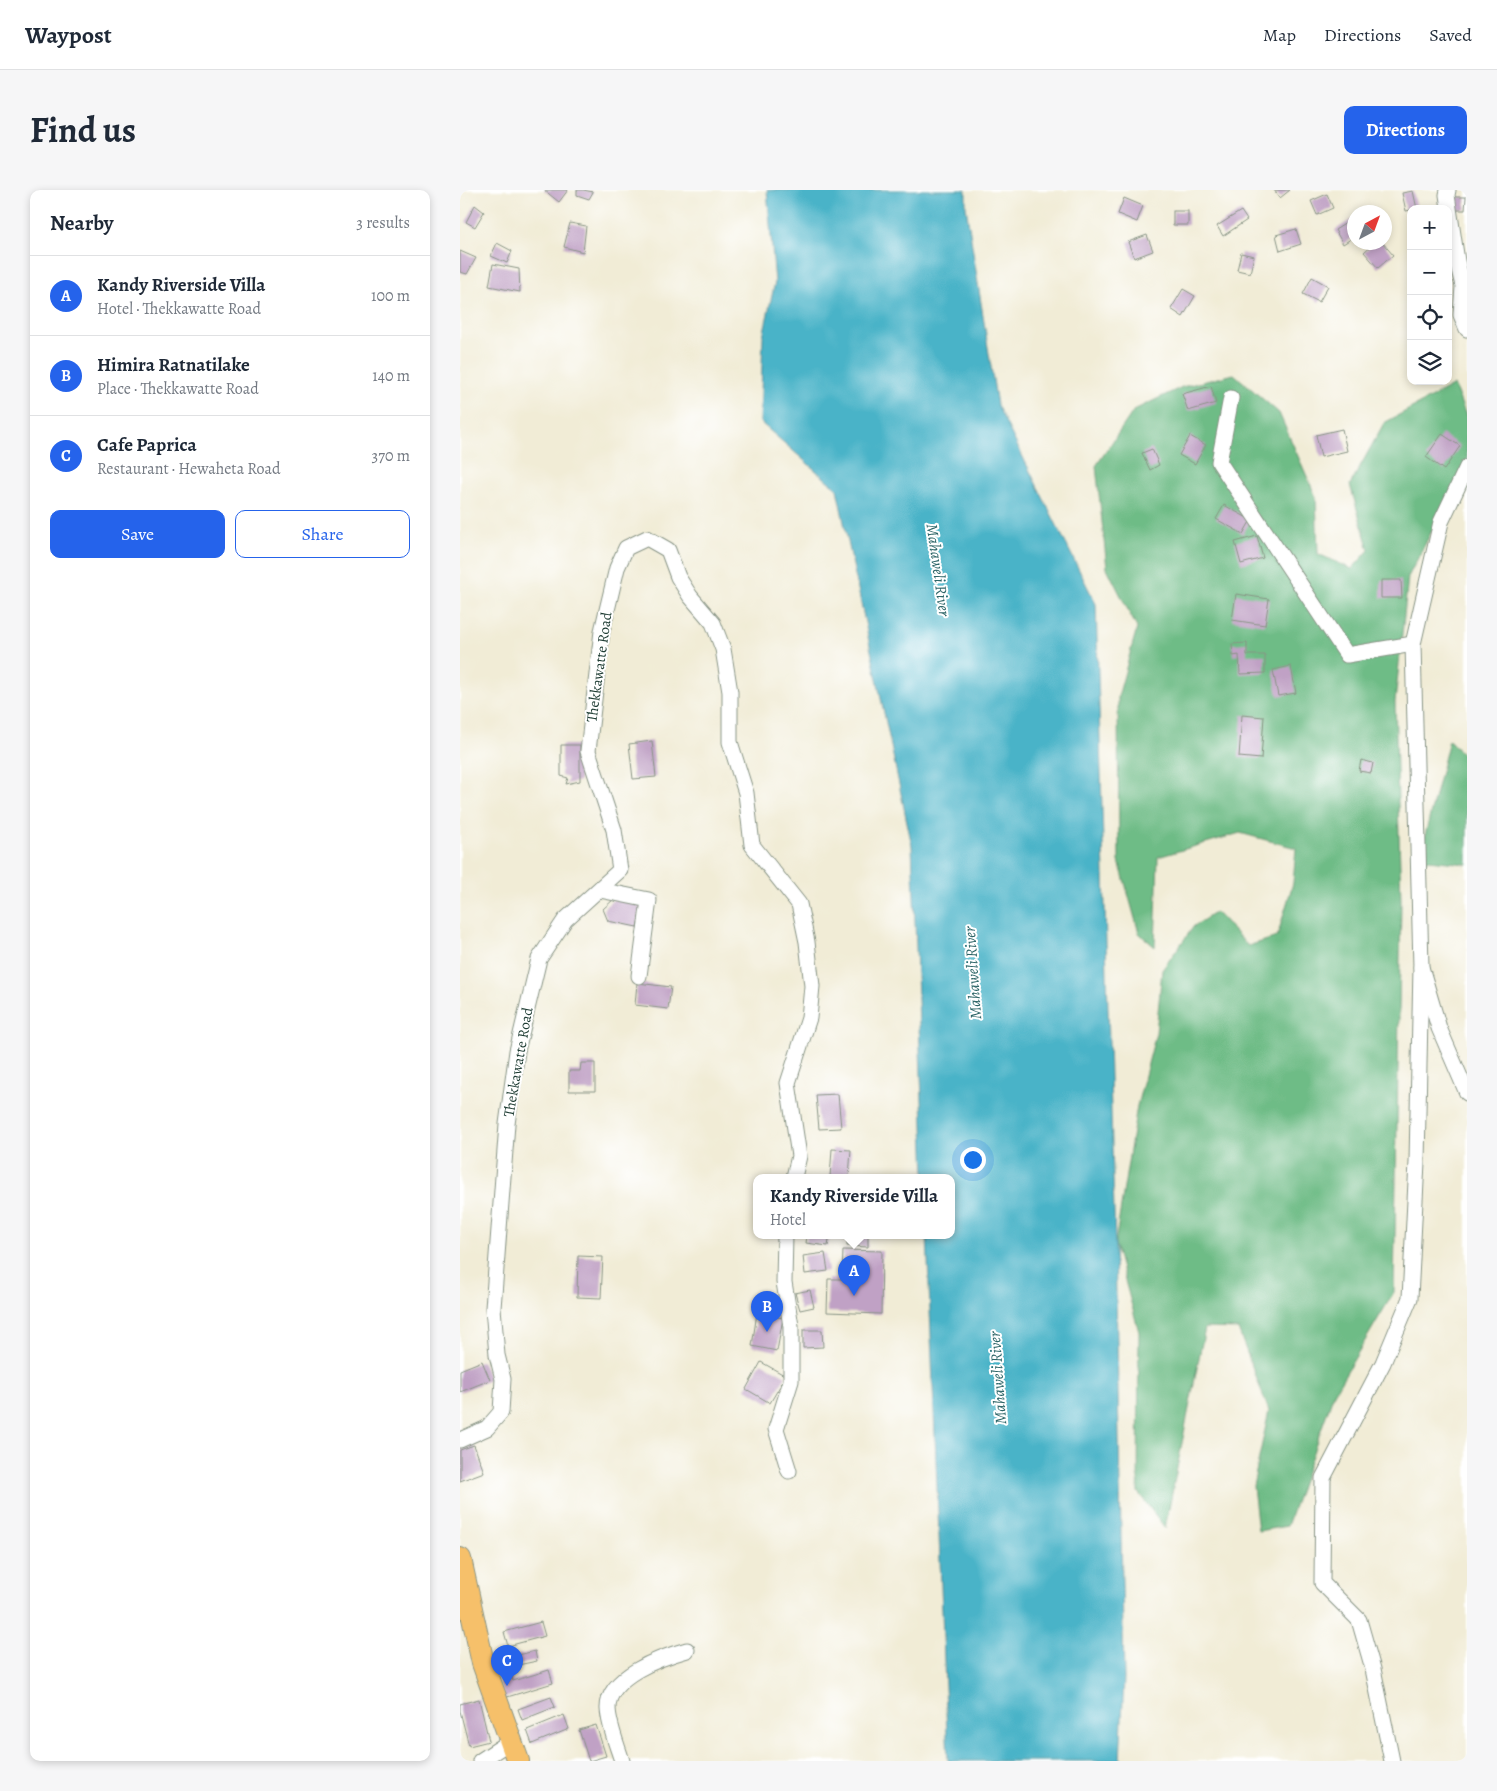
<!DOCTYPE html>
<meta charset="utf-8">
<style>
:root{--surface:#fff;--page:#f6f6f7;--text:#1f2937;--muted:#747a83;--line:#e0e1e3;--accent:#2563eb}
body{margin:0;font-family:Alegreya,serif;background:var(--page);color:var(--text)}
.controls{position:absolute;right:15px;top:15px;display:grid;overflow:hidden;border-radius:10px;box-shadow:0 2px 8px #0003}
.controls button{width:45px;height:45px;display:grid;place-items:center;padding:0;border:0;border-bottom:1px solid var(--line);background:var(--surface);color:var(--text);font:25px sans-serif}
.compass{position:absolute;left:887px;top:15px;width:45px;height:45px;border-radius:50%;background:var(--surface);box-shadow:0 2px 8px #0003;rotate:41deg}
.you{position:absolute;left:512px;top:969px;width:18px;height:18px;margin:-12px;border:4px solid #fff;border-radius:50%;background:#1a73e8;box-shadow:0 0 0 8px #1a73e833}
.badge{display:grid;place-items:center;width:32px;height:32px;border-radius:50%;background:var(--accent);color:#fff;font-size:16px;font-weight:700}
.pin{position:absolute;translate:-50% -41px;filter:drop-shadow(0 1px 2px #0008)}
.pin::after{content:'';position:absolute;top:26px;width:18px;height:15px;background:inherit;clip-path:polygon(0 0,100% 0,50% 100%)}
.popup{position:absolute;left:293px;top:984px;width:202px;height:65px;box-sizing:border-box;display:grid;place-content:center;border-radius:10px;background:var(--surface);filter:drop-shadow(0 1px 4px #0005);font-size:16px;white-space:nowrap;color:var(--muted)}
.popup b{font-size:19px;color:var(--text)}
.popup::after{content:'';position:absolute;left:50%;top:100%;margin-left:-10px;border:10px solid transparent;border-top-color:var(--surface)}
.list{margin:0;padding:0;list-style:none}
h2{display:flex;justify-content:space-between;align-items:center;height:65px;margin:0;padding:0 20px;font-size:21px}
h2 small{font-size:16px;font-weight:400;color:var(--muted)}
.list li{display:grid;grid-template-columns:32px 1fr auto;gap:15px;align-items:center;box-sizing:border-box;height:80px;padding:0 20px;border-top:1px solid var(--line)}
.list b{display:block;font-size:19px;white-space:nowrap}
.list p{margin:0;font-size:16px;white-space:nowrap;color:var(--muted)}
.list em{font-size:16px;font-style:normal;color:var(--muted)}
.actions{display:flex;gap:10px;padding:15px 20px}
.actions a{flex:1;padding:11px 0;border:1px solid var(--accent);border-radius:10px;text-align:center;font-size:18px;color:var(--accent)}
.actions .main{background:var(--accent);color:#fff}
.icon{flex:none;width:28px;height:28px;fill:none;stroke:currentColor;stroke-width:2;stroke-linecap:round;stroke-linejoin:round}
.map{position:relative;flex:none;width:1007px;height:1571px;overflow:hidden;border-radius:10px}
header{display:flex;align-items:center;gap:30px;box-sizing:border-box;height:70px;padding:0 25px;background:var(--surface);border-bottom:1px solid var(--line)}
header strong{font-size:24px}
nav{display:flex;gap:28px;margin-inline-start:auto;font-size:18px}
.intro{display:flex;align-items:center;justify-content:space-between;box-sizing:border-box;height:120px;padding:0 30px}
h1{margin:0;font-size:35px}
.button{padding:12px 22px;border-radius:10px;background:var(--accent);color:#fff;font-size:18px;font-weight:700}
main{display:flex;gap:30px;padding:0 30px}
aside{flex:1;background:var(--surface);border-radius:10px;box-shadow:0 2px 8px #0003}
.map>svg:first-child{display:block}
.forest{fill:#6ebc86;stroke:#467c5d}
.water{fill:#4ab3c8;stroke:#34787e}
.building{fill:#c0a1c5}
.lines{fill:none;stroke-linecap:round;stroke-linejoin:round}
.minor-casing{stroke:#889485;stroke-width:17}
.highway-casing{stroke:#889485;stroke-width:24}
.minor{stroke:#fff;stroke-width:15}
.highway{stroke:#f6c06b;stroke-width:22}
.labels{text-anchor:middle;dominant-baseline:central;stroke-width:4;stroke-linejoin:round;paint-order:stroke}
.street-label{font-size:15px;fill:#1f3d34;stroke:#fff}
.water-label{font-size:16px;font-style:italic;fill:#2e6668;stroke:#fff}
</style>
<header>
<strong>Waypost</strong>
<nav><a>Map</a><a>Directions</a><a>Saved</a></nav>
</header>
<div class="intro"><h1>Find us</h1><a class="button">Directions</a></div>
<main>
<aside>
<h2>Nearby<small>3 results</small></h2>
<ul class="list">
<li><span class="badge">A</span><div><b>Kandy Riverside Villa</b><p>Hotel · Thekkawatte Road</p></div><em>100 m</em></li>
<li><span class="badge">B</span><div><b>Himira Ratnatilake</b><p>Place · Thekkawatte Road</p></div><em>140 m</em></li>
<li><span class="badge">C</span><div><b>Cafe Paprica</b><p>Restaurant · Hewaheta Road</p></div><em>370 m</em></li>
</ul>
<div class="actions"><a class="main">Save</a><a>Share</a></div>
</aside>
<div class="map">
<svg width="1007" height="1571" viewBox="0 0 1007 1571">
<rect width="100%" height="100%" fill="#fff"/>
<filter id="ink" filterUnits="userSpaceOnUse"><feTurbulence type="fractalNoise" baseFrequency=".02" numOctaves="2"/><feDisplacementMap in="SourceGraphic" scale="10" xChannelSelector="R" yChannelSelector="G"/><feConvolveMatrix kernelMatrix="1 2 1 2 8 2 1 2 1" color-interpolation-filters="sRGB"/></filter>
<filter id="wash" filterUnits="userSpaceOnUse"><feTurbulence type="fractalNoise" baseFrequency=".0096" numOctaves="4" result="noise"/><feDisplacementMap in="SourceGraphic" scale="20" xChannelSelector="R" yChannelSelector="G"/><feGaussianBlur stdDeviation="1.12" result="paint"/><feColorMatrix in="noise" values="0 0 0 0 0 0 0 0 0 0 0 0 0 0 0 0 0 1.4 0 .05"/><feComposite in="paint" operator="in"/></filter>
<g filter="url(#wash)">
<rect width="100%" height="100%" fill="#f1ecd6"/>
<g class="forest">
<polygon points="774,184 819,223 856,307 858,364 892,379 909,360 890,295 924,233 994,195 1007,228 1007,274 948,387 935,512 941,711 934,1102 874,1203 827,1336 798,1341 793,1296 809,1221 778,1139 745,1138 705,1338 678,1302 679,1142 655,1054 677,916 696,843 702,780 734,736 756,722 788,756 817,747 833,693 836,658 780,643 698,667 695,757 679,743 659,671 658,507 677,438 647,378 636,276 674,220 722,197"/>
<polygon points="989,550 1007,569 1007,674 959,669"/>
</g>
<polygon class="water" points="307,0 506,0 506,17 537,215 636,414 655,1054 664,1488 660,1571 488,1571 467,1045 492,1045 492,987 465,987 452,656 377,299 300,232 303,146 315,92"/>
<g id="blocks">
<g class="building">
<polygon points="84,0 108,0 99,12"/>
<polygon points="117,0 123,0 133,2 129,9 117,5"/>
<polygon points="814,0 830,0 820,8"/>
<polygon points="953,1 957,19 951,19 951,20 946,21 942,3"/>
<polygon points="867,4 873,18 857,25 851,11"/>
<polygon points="994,7 1006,7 1005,20 994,20"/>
<polygon points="664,8 683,16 677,32 658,24"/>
<polygon points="15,15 24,22 15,37 6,32"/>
<rect x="713" y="21" width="15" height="14"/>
<polygon points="781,21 787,30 763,46 757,36"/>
<polygon points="894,28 894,47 883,54 875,40"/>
<polygon points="110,33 126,36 123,62 104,57"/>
<polygon points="836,39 841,54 820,61 816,45"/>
<polygon points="687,45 693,61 674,68 668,52"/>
<polygon points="915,52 922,52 933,65 918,78 904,62"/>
<polygon points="37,53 52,61 47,73 31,66"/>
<polygon points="0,61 16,68 7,84 0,82"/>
<polygon points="781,63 794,66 790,83 777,80"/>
<polygon points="33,74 59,79 60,102 29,96"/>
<polygon points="852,87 868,96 859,112 843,104"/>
<polygon points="723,99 735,106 723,127 711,119"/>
<polygon points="751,196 756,213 728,221 722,204"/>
<polygon points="882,239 887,261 861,267 856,245"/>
<polygon points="982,244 1000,256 984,280 966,267"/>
<polygon points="730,246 746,255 735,274 719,265"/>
<polygon points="692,259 699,275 690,280 682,263"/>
<polygon points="764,315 791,330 783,344 756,329"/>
<polygon points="797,346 803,368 781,374 775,352"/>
<polygon points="921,390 941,390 942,408 921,408"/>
<polygon points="776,404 809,409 805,435 772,430"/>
<polygon points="787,453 787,465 805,465 805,483 780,484 779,465 773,466 772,454"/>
<polygon points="831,476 836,503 818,506 813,480"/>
<polygon points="782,525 804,527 801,569 779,567"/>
<polygon points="192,551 196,587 173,589 169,554"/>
<polygon points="101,555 120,555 120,591 106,594 108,588 101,586"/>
<polygon points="901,570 913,573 911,583 899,581"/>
<polygon points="154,709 182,715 177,737 148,731 143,719"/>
<polygon points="177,793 211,797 208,819 175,815"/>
<polygon points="121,873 135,873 135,901 109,901 109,881 120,881"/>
<polygon points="378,904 381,938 359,939 356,905"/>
<polygon points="372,959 391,960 389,987 370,987"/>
<polygon points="347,1045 370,1045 368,1056 346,1053"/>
<polygon points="387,1045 408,1045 408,1057 387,1056"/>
<polygon points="383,1060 422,1061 421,1124 367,1122 368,1089 382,1089"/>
<polygon points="365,1063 368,1081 345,1084 343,1066"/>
<polygon points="118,1066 143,1067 141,1108 117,1107"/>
<polygon points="350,1100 354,1117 340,1120 335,1103"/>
<polygon points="297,1123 323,1128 317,1161 292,1156"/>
<polygon points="343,1140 362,1140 363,1157 343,1158"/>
<polygon points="22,1171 30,1190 0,1202 0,1180"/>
<polygon points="301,1172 326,1186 310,1213 286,1199"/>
<polygon points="14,1255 24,1282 0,1291 0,1260"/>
<polygon points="81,1432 85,1446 48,1456 44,1442"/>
<polygon points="75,1461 77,1471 39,1479 37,1470"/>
<polygon points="89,1480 93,1493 44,1508 37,1484 49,1481 53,1491"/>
<polygon points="91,1507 95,1517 62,1530 58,1519"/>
<polygon points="19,1509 29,1551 9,1556 0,1521 0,1514"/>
<polygon points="104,1525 109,1539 72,1554 67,1540"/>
<polygon points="136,1535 146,1566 129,1571 119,1540"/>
</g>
</g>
</g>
<g filter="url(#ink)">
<use href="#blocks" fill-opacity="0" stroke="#889485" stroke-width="1"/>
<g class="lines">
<g class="minor-casing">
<g id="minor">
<polyline points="988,0 987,5 997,71 1003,96 1001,125 1007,139"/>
<polyline points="771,208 759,272 887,465 953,454"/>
<polyline points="1007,277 981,332 953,454 961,777 979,838 1007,903"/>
<polyline points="140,700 189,710 179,786"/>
<polyline points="325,1045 324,1092 331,1136 331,1191 316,1239 329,1281"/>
<polyline points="0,1250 27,1238 41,1222 43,1189 37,1165 33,1118 47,934 57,861 79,769 105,730 160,680 154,640 128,561 142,441 157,378 166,358 187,348 208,360 218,387 230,406 253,433 263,459 270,502 270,552 286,603 292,655 339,714 347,752 352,796 349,828 328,893 339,966 334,987"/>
<polyline points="20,1571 51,1551"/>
<path d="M162,1571C157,1555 149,1536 148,1519C147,1486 202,1467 227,1460"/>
<polyline points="932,1571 913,1479 899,1430 862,1393 863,1288 923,1173 950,1108 957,972 961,777"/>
</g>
</g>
<g class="highway-casing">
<polyline id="highway" points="0,1369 23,1473 58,1571"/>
</g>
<use href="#minor" class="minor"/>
<use href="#highway" class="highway"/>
</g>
</g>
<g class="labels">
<g class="street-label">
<text transform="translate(139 477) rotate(-82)">Thekkawatte Road</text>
<text transform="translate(58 872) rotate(-80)">Thekkawatte Road</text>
</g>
<g class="water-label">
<text transform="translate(478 380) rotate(82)">Mahaweli River</text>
<text transform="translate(513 783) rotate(-94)">Mahaweli River</text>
<text transform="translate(538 1188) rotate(-94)">Mahaweli River</text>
</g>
</g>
</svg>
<div class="controls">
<button>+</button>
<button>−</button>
<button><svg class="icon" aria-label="locate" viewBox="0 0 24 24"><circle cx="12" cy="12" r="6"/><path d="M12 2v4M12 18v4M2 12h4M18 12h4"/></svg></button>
<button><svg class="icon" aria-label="layers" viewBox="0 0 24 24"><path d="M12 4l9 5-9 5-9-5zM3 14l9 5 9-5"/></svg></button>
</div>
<svg class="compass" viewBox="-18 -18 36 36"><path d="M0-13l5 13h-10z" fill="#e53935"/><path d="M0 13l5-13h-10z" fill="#747a83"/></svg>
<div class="you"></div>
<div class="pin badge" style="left:394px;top:1106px">A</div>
<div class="popup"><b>Kandy Riverside Villa</b>Hotel</div>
<div class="pin badge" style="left:307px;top:1142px">B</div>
<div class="pin badge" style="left:47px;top:1496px">C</div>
</div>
</main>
